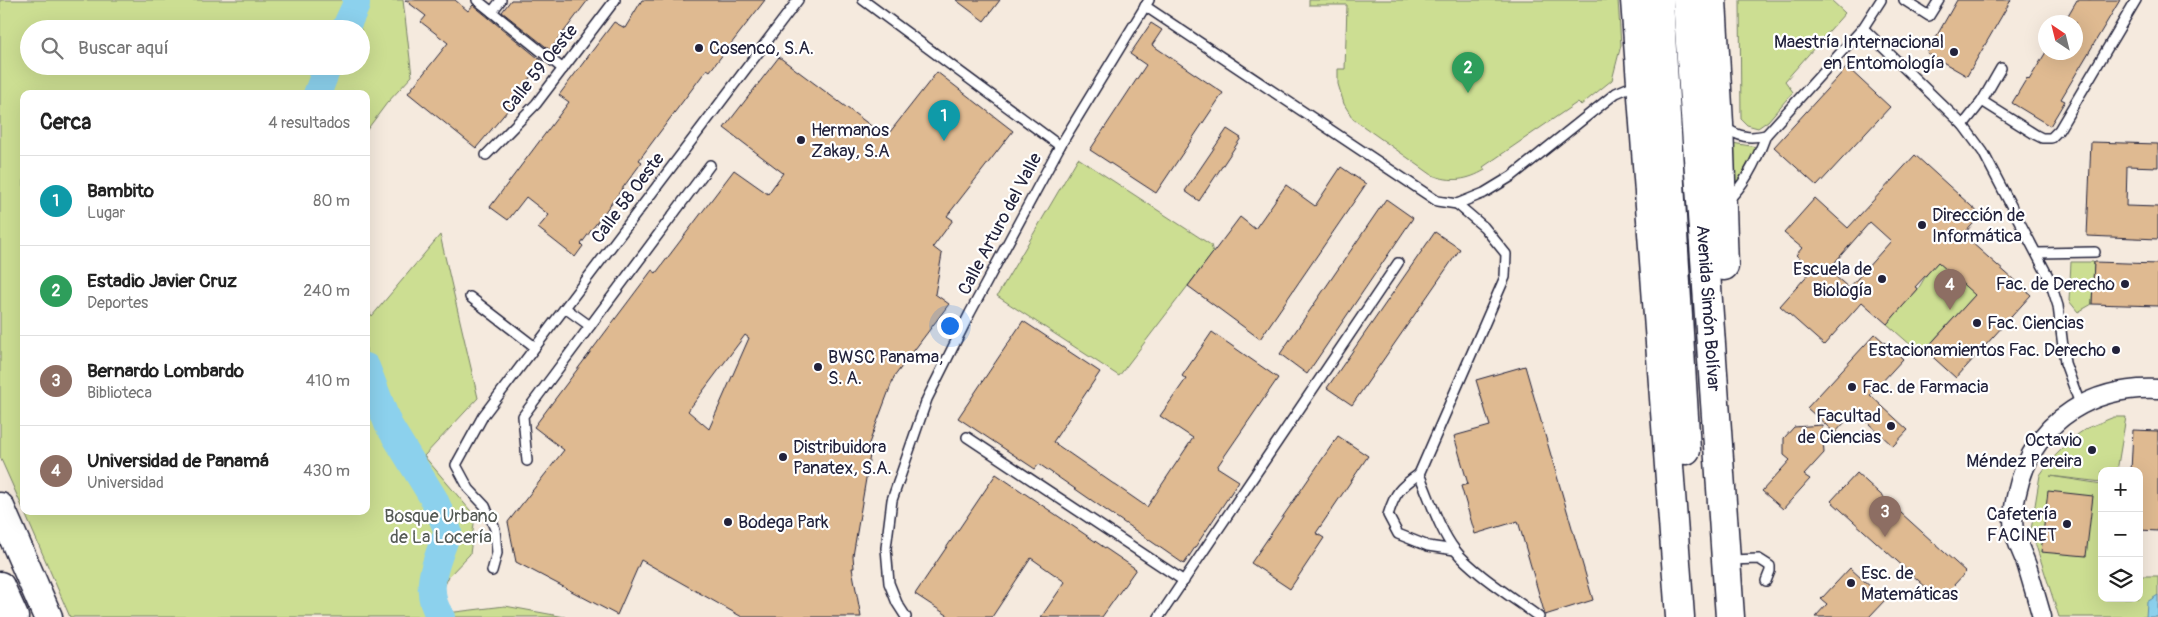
<!DOCTYPE html>
<html lang="es">
<meta charset="utf-8">
<style>
:root{--surface:#fff;--page:#f2f2f2;--text:#222;--muted:#767676;--line:#e0e0e0;--accent:#7c3aed}
body{margin:0;font-family:Pangolin,sans-serif;background:var(--page);color:var(--text)}
.controls{position:absolute;right:15px;bottom:15px;display:grid;overflow:hidden;border-radius:10px;box-shadow:0 5px 20px #0002}
.controls button{width:45px;height:45px;display:grid;place-items:center;padding:0;border:0;border-bottom:1px solid var(--line);background:var(--surface);color:var(--text);font:25px sans-serif}
.compass{position:absolute;left:2038px;top:15px;width:45px;height:45px;border-radius:50%;background:var(--surface);box-shadow:0 5px 20px #0002;rotate:325deg}
.you{position:absolute;left:949px;top:325px;width:18px;height:18px;margin:-12px;border:4px solid #fff;border-radius:50%;background:#1a73e8;box-shadow:0 0 0 8px #1a73e833}
.badge{display:grid;place-items:center;width:32px;height:32px;border-radius:50%;background:var(--accent);color:#fff;font-size:16px;font-weight:700}
.pin{position:absolute;translate:-50% -41px;filter:drop-shadow(0 1px 2px #0008)}
.pin::after{content:'';position:absolute;top:26px;width:18px;height:15px;background:inherit;clip-path:polygon(0 0,100% 0,50% 100%)}
.list{margin:0;padding:0;list-style:none}
h2{display:flex;justify-content:space-between;align-items:center;height:65px;margin:0;padding:0 20px;font-size:21px}
h2 small{font-size:16px;font-weight:400;color:var(--muted)}
.list li{display:grid;grid-template-columns:32px 1fr auto;gap:15px;align-items:center;box-sizing:border-box;height:90px;padding:0 20px;border-top:1px solid var(--line)}
.list b{display:block;font-size:19px;white-space:nowrap}
.list p{margin:0;font-size:16px;white-space:nowrap;color:var(--muted)}
.list em{font-size:16px;font-style:normal;color:var(--muted)}
.icon{flex:none;width:28px;height:28px;fill:none;stroke:currentColor;stroke-width:2;stroke-linecap:round;stroke-linejoin:round}
.map{position:relative;flex:none;width:2158px;height:617px;overflow:hidden}
.search{position:absolute;background:var(--surface);box-shadow:0 5px 20px #0002;left:20px;top:20px;width:350px;height:55px;display:flex;align-items:center;gap:12px;box-sizing:border-box;padding:0 18px;border-radius:28px;color:var(--muted);font-size:19px}
.panel{position:absolute;background:var(--surface);box-shadow:0 5px 20px #0002;left:20px;top:90px;width:350px;height:425px;border-radius:10px}
.map>svg:first-child{display:block}
.green{fill:#ccde92;stroke:#778066;fill-rule:evenodd}
.water{fill:#8cd1ed;stroke:#628ba6}
.lines{fill:none;stroke-linecap:round;stroke-linejoin:round}
.river{stroke:#8cd1ed;stroke-width:28}
.building{fill:#dfba91;stroke:#22223b;fill-rule:evenodd}
.service-casing{stroke:#22223b;stroke-width:12}
.minor-casing{stroke:#22223b;stroke-width:21}
.primary-casing{stroke:#22223b;stroke-width:31}
.motorway-casing{stroke:#22223b;stroke-width:31}
.service{stroke:#fff;stroke-width:9}
.minor{stroke:#fff;stroke-width:18}
.primary{stroke:#fff;stroke-width:28}
.motorway{stroke:#fff;stroke-width:28}
.poi-dot{fill:#22223b;stroke:#fff;stroke-width:2}
.labels{text-anchor:middle;dominant-baseline:central;stroke-width:4.5;stroke-linejoin:round;paint-order:stroke}
.poi-label{font-size:18px;fill:#22223b;stroke:#fff;text-anchor:start}
.street-label{font-size:18px;fill:#22223b;stroke:#fff}
.park-label{font-size:18px;fill:#555a55;stroke:#fff}
</style>
<div class="map">
<svg width="2158" height="617" viewBox="0 0 2158 617">
<rect width="100%" height="100%" fill="#f5eade"/>
<filter id="ink" filterUnits="userSpaceOnUse"><feTurbulence type="fractalNoise" baseFrequency=".02" numOctaves="2"/><feDisplacementMap in="SourceGraphic" scale="10" xChannelSelector="R" yChannelSelector="G"/><feConvolveMatrix kernelMatrix="1 2 1 2 8 2 1 2 1" color-interpolation-filters="sRGB"/></filter>
<g filter="url(#ink)">
<g class="green">
<path d="M0,0H403L412,76L387,103L366,131V94H24V511L0,457ZM29,29H361V66H29Z"/>
<path d="M1309,0H1618L1621,45L1612,80L1581,105L1578,102L1483,167L1485,170C1468,180 1451,183 1432,175L1353,119L1344,104L1338,84V69H1345L1347,5H1309Z"/>
<polygon points="1740,0 1831,0 1845,13 1785,81 1793,92 1768,121 1758,128 1747,125 1741,119"/>
<polygon points="1732,143 1757,147 1731,193"/>
<polygon points="1078,158 1211,245 1213,253 1119,376 997,296"/>
<polygon points="440,235 478,398 424,456 475,516 470,554 449,576 431,617 70,617 24,511 366,511 366,306 372,316"/>
<polygon points="1938,262 1976,294 1921,354 1887,324 1918,289 1927,274"/>
<polygon points="2071,262 2094,262 2092,304 2078,312 2069,301"/>
<polygon points="2114,417 2126,417 2117,471 2102,471 2102,482 2050,476 2102,484 2102,598 2139,598 2139,576 2158,576 2158,617 2059,617 2031,530 2040,475 2050,461 2074,437 2087,428"/>
<polygon points="505,606 565,617 441,617 447,613"/>
</g>
<polygon class="water" points="2158,595 2158,617 2146,617 2147,602"/>
<g class="lines">
<g class="river">
<polyline points="345,29 356,5 356,0"/>
<polyline points="317,94 328,66"/>
<path d="M366,367L388,424L434,499L448,531C438,558 421,590 441,617"/>
</g>
</g>
<g class="building">
<polygon points="405,0 455,0 468,11 473,5 543,62 510,102 513,104 476,148 408,93 448,43 421,22 426,16"/>
<polygon points="511,0 588,0 550,50 502,12"/>
<polygon points="642,0 765,0 710,71 707,69 639,160 642,162 581,244 583,246 575,257 538,228 549,215 526,197 508,220 490,207 569,102 559,95 614,22 625,28"/>
<polygon points="956,0 1000,0 984,21"/>
<polygon points="1957,0 2011,0 1967,76 1927,53"/>
<polygon points="2077,0 2120,0 2061,99 2065,101 2050,126 2012,103 2027,78 2029,80 2046,52 2076,52 2076,22 2064,22"/>
<polygon points="1151,23 1162,30 1152,45 1223,93 1156,193 1090,150 1146,65 1130,54"/>
<path d="M779,57L886,137L937,72L1013,131L947,216L953,220L933,247L942,254L935,294L949,304L894,377L868,446L871,449L853,556L854,568H852L861,617H742L641,560L617,615L516,562L508,522L564,450L534,427L652,270L656,273L734,170L768,194L783,173L724,128ZM745,335L749,338L709,429L688,411Z"/>
<polygon points="1847,67 1890,107 1817,186 1774,147"/>
<polygon points="1227,129 1241,138 1199,201 1185,191"/>
<polygon points="2091,142 2158,144 2158,167 2127,166 2126,206 2158,207 2158,239 2087,236"/>
<path d="M1915,155L1981,215L1963,235L2031,295L1956,378L1925,350L1975,295L1938,262L1915,287L1918,289L1887,324L1862,302L1824,345L1780,306L1812,270L1796,255L1802,248L1784,233L1815,198L1848,228ZM1870,222L1891,241L1849,288L1828,270Z"/>
<polygon points="1341,167 1366,184 1260,339 1188,286 1240,217 1255,229 1286,185 1315,206"/>
<polygon points="1386,199 1413,218 1307,374 1280,354"/>
<polygon points="1435,232 1460,249 1352,405 1327,388"/>
<polygon points="2094,262 2158,264 2158,306 2092,304"/>
<polygon points="1023,321 1100,372 1053,442 1147,507 1193,438 1160,416 1186,379 1182,376 1212,332 1278,378 1217,467 1239,481 1184,564 1039,464 1035,469 958,418"/>
<polygon points="1875,334 1903,359 1870,395 1908,430 1893,446 1855,411 1835,433 1807,408"/>
<polygon points="1525,366 1593,600 1545,615 1518,521 1475,534 1461,486 1468,484 1454,436 1490,426 1476,380"/>
<polygon points="1822,425 1824,453 1804,475 1810,479 1783,509 1762,491 1790,460 1784,455 1784,438 1794,427"/>
<polygon points="2133,430 2158,431 2158,531 2139,530 2139,471 2131,471"/>
<polygon points="1338,436 1368,456 1316,533 1324,538 1290,589 1251,563"/>
<polygon points="1857,473 1966,572 1940,600 1831,501"/>
<polygon points="996,474 1136,569 1102,617 1041,617 1065,582 1031,558 992,617 950,617 915,594"/>
<polygon points="2048,491 2093,496 2086,556 2041,552"/>
<polygon points="1850,568 1885,600 1869,617 1815,617 1827,604 1821,599"/>
</g>
<g class="lines">
<g class="service-casing">
<g id="service">
<polyline points="477,0 563,69"/>
<polyline points="863,0 1060,146"/>
<polyline points="1904,0 1929,16 1939,0"/>
<polyline points="1145,6 1437,201 1457,204 1484,193 1512,176 1616,93 1637,84"/>
<polyline points="492,12 501,0"/>
<polyline points="1863,28 1963,125 1983,152 2049,278 2058,306 2065,363 2080,404"/>
<polyline points="1982,101 2001,68"/>
<polyline points="1963,125 1982,101 2036,135 2042,138 2051,138 2059,130 2136,0"/>
<path d="M1724,127C1739,137 1749,139 1766,135"/>
<polyline points="486,155 536,104 615,0"/>
<path d="M1727,201C1745,185 1758,157 1766,135L1863,28L1881,0"/>
<path d="M1457,204L1484,227L1506,254L1505,277L1419,474C1430,499 1439,529 1455,550C1472,572 1515,599 1539,617"/>
<polyline points="2038,253 2095,252"/>
<polyline points="470,297 535,347"/>
<polyline points="565,308 590,326"/>
<polyline points="967,437 1184,581"/>
<polyline points="527,461 523,416 710,165"/>
<path d="M1419,474C1399,488 1395,493 1388,515L1398,534L1428,546L1455,550"/>
<polyline points="1729,560 1759,559 1770,566 1770,571 1766,581"/>
<polyline points="492,571 497,553 495,529 485,506 469,489 456,465 483,416 798,0"/>
<polyline points="906,617 897,603 889,583 886,548 892,500 927,399 970,313 1060,146 1149,0"/>
<polyline points="1159,617 1398,263"/>
</g>
</g>
<g class="minor-casing">
<path id="minor" d="M2042,617C2037,600 2032,582 2027,566C2023,554 2016,542 2014,530C2011,514 2016,496 2020,481C2039,418 2094,386 2158,389"/>
</g>
<g class="primary-casing">
<g id="primary">
<polyline points="1635,0 1680,617"/>
<polyline points="1659,0 1686,450"/>
<path id="s1" d="M1687,0L1730,617"/>
<polyline points="1712,0 1719,124 1724,266"/>
</g>
</g>
<g class="motorway-casing">
<g id="motorway">
<polyline points="0,507 48,617"/>
<polyline points="0,586 14,617"/>
</g>
</g>
<use href="#service" class="service"/>
<use href="#minor" class="minor"/>
<use href="#primary" class="primary"/>
<use href="#motorway" class="motorway"/>
</g>
</g>
<g class="poi-dot">
<circle cx="699" cy="48" r="5"/>
<circle cx="1954" cy="52" r="5"/>
<circle cx="801" cy="140" r="5"/>
<circle cx="1922" cy="225" r="5"/>
<circle cx="1882" cy="279" r="5"/>
<circle cx="2125" cy="284" r="5"/>
<circle cx="1977" cy="323" r="5"/>
<circle cx="2116" cy="350" r="5"/>
<circle cx="818" cy="367" r="5"/>
<circle cx="1852" cy="387" r="5"/>
<circle cx="1891" cy="426" r="5"/>
<circle cx="2092" cy="450" r="5"/>
<circle cx="783" cy="457" r="5"/>
<circle cx="728" cy="522" r="5"/>
<circle cx="2067" cy="524" r="5"/>
<circle cx="1851" cy="583" r="5"/>
</g>
<g class="labels">
<g class="poi-label">
<text x="1944" y="42" text-anchor="end">Maestría Internacional<tspan x="1944" dy="21">en Entomología</tspan></text>
<text x="709" y="48">Cosenco, S.A.</text>
<text x="811" y="130">Hermanos<tspan x="811" dy="21">Zakay, S.A</tspan></text>
<text x="1932" y="215">Dirección de<tspan x="1932" dy="21">Informática</tspan></text>
<text x="1872" y="269" text-anchor="end">Escuela de<tspan x="1872" dy="21">Biología</tspan></text>
<text x="2115" y="284" text-anchor="end">Fac. de Derecho</text>
<text x="1987" y="323">Fac. Ciencias</text>
<text x="2106" y="350" text-anchor="end">Estacionamientos Fac. Derecho</text>
<text x="828" y="357">BWSC Panama,<tspan x="828" dy="21">S. A.</tspan></text>
<text x="1862" y="387">Fac. de Farmacia</text>
<text x="1881" y="416" text-anchor="end">Facultad<tspan x="1881" dy="21">de Ciencias</tspan></text>
<text x="2082" y="440" text-anchor="end">Octavio<tspan x="2082" dy="21">Méndez Pereira</tspan></text>
<text x="793" y="447">Distribuidora<tspan x="793" dy="21">Panatex, S.A.</tspan></text>
<text x="2057" y="514" text-anchor="end">Cafetería<tspan x="2057" dy="21">FACINET</tspan></text>
<text x="738" y="522">Bodega Park</text>
<text x="1861" y="573">Esc. de<tspan x="1861" dy="21">Matemáticas</tspan></text>
</g>
<g class="street-label">
<text transform="translate(540 69) rotate(-51)">Calle 59 Oeste</text>
<text transform="translate(628 198) rotate(-53)">Calle 58 Oeste</text>
<text transform="translate(1000 224) rotate(-62)">Calle Arturo del Valle</text>
<text stroke="none"><textPath href="#s1" startOffset="309">Avenida Simón Bolívar</textPath></text>
</g>
<g class="park-label">
<text x="441" y="516">Bosque Urbano<tspan x="441" dy="21">de La Locería</tspan></text>
</g>
</g>
</svg>
<div class="controls">
<button>+</button>
<button>−</button>
<button><svg class="icon" aria-label="layers" viewBox="0 0 24 24"><path d="M12 4l9 5-9 5-9-5zM3 14l9 5 9-5"/></svg></button>
</div>
<svg class="compass" viewBox="-18 -18 36 36"><path d="M0-13l5 13h-10z" fill="#e53935"/><path d="M0 13l5-13h-10z" fill="#767676"/></svg>
<div class="you"></div>
<div class="pin badge" style="left:944px;top:141px;background:#0f9aa8">1</div>
<div class="pin badge" style="left:1468px;top:93px;background:#2e9e5b">2</div>
<div class="pin badge" style="left:1885px;top:537px;background:#8d6e63">3</div>
<div class="pin badge" style="left:1950px;top:310px;background:#8d6e63">4</div>
<div class="search"><svg class="icon" aria-label="search" viewBox="0 0 24 24"><circle cx="10" cy="10" r="6"/><path d="M15 15l6 6"/></svg>Buscar aquí</div>
<section class="panel">
<h2>Cerca<small>4 resultados</small></h2>
<ul class="list">
<li><span class="badge" style="background:#0f9aa8">1</span><div><b>Bambito</b><p>Lugar</p></div><em>80 m</em></li>
<li><span class="badge" style="background:#2e9e5b">2</span><div><b>Estadio Javier Cruz</b><p>Deportes</p></div><em>240 m</em></li>
<li><span class="badge" style="background:#8d6e63">3</span><div><b>Bernardo Lombardo</b><p>Biblioteca</p></div><em>410 m</em></li>
<li><span class="badge" style="background:#8d6e63">4</span><div><b>Universidad de Panamá</b><p>Universidad</p></div><em>430 m</em></li>
</ul>
</section>
</div>
